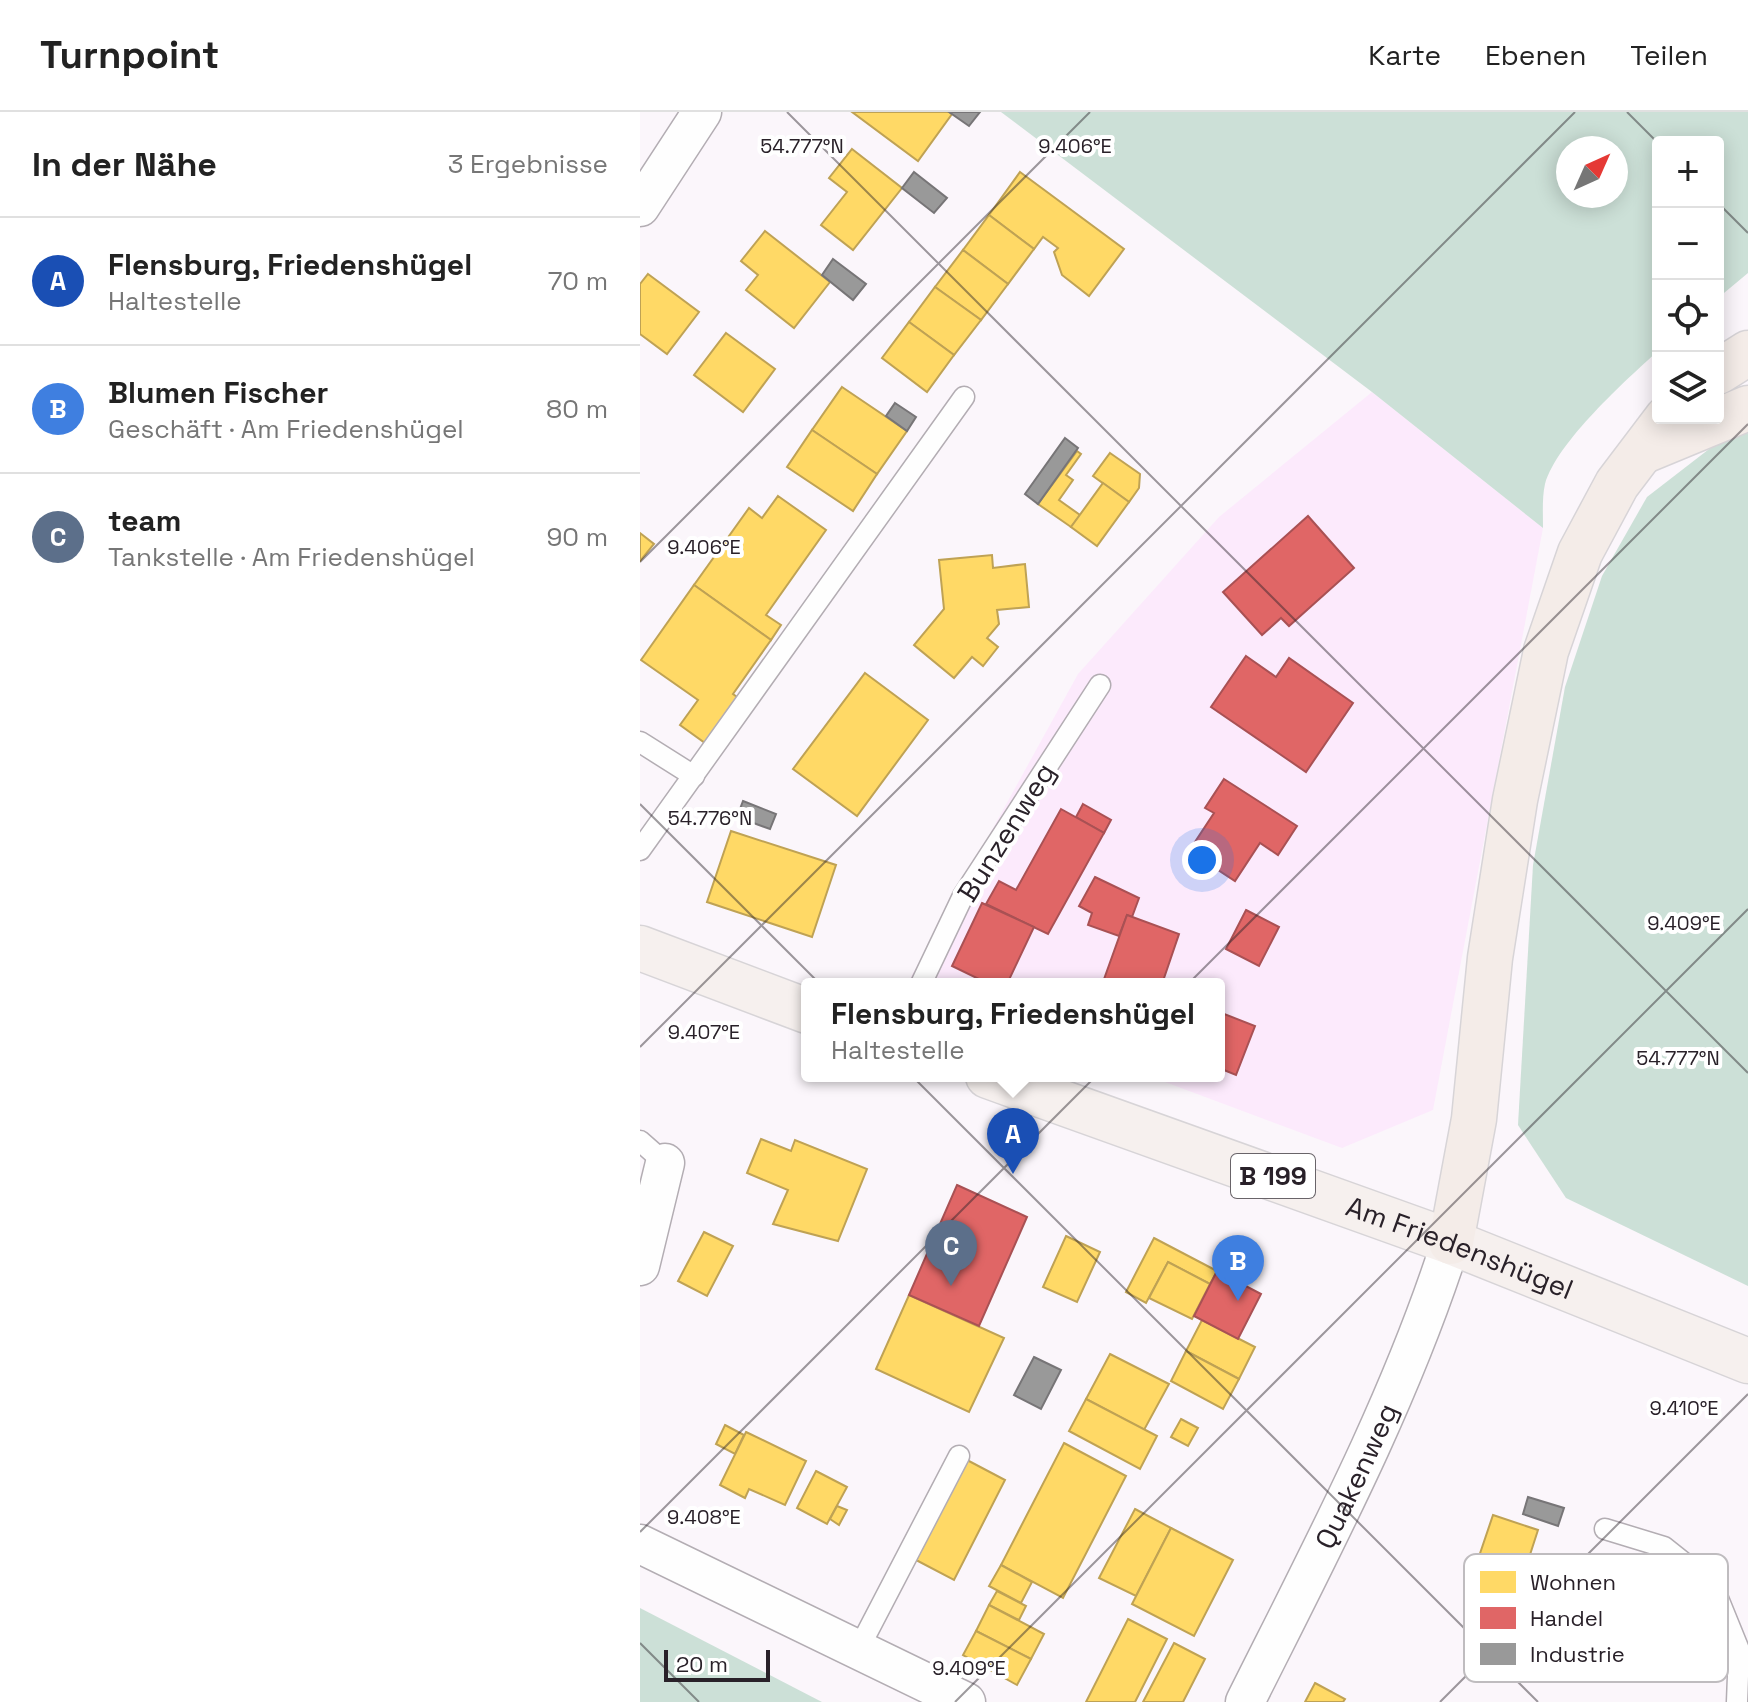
<!DOCTYPE html>
<html lang="de">
<meta charset="utf-8">
<style>
:root{--surface:#fff;--page:#f2f2f2;--text:#222;--muted:#767676;--line:#e0e0e0;--accent:#7c3aed}
body{margin:0;font-family:"Space Grotesk",sans-serif;background:var(--page);color:var(--text)}
.controls{position:absolute;right:24px;top:24px;display:grid;overflow:hidden;border-radius:8px;box-shadow:0 4px 20px #0003}
.controls button{width:72px;height:72px;display:grid;place-items:center;padding:0;border:0;border-bottom:2px solid var(--line);background:var(--surface);color:var(--text);font:40px sans-serif}
.compass{position:absolute;left:916px;top:24px;width:72px;height:72px;border-radius:50%;background:var(--surface);box-shadow:0 4px 20px #0003;rotate:45deg}
.scale{position:absolute;left:24px;bottom:20px;width:106px;box-sizing:border-box;padding-left:8px;border:4px solid #292129;border-top:0;font-size:22px;line-height:28px;white-space:nowrap;color:#292129;-webkit-text-stroke:6px #fff;paint-order:stroke}
.you{position:absolute;left:562px;top:748px;width:28px;height:28px;margin:-20px;border:6px solid #fff;border-radius:50%;background:#1a73e8;box-shadow:0 0 0 12px #1a73e833}
.badge{display:grid;place-items:center;width:52px;height:52px;border-radius:50%;background:var(--accent);color:#fff;font-size:26px;font-weight:700}
.pin{position:absolute;translate:-50% -66px;filter:drop-shadow(0 2px 4px #0008)}
.pin::after{content:'';position:absolute;top:42px;width:28px;height:24px;background:inherit;clip-path:polygon(0 0,100% 0,50% 100%)}
.popup{position:absolute;left:161px;top:866px;width:424px;height:104px;box-sizing:border-box;display:grid;place-content:center;border-radius:8px;background:var(--surface);filter:drop-shadow(0 2px 6px #0005);font-size:26px;white-space:nowrap;color:var(--muted)}
.popup b{font-size:30px;color:var(--text)}
.popup::after{content:'';position:absolute;left:50%;top:100%;margin-left:-16px;border:16px solid transparent;border-top-color:var(--surface)}
.list{margin:0;padding:0;list-style:none}
h2{display:flex;justify-content:space-between;align-items:center;height:104px;margin:0;padding:0 32px;font-size:34px}
h2 small{font-size:26px;font-weight:400;color:var(--muted)}
.list li{display:grid;grid-template-columns:52px 1fr auto;gap:24px;align-items:center;box-sizing:border-box;height:128px;padding:0 32px;border-top:2px solid var(--line)}
.list b{display:block;font-size:30px;white-space:nowrap}
.list p{margin:0;font-size:26px;white-space:nowrap;color:var(--muted)}
.list em{font-size:26px;font-style:normal;color:var(--muted)}
.icon{flex:none;width:44px;height:44px;fill:none;stroke:currentColor;stroke-width:2;stroke-linecap:round;stroke-linejoin:round}
.map{position:relative;flex:none;width:1108px;height:1590px;overflow:hidden}
header{display:flex;align-items:center;gap:48px;box-sizing:border-box;height:112px;padding:0 40px;background:var(--surface);border-bottom:2px solid var(--line)}
header strong{font-size:38px}
nav{display:flex;gap:44px;margin-inline-start:auto;font-size:28px}
main{display:flex}
aside{flex:1;background:var(--surface)}
.map>svg:first-child{display:block}
.built{fill:#fceafc}
.green{fill:#cce0d7;fill-rule:evenodd}
.homes{fill:#ffd966;stroke:#bfa254;stroke-width:2}
.shops{fill:#e06666;stroke:#a95154;stroke-width:2}
.industry{fill:#999;stroke:#777577;stroke-width:2}
.lines{fill:none;stroke-linecap:round;stroke-linejoin:round}
.service-casing{stroke:#b3adb3;stroke-width:23}
.minor-casing{stroke:#b3adb3;stroke-width:41}
.primary-casing{stroke:#d7d4d7;stroke-width:47}
.trunk-casing{stroke:#d7d4d7;stroke-width:47}
.service{stroke:#fefefe;stroke-width:20}
.minor{stroke:#fefefe;stroke-width:38}
.primary{stroke:#f6f0ee;stroke-width:44}
.trunk{stroke:#f4ece8;stroke-width:44}
.ticks{fill:none;stroke:#292129;stroke-width:2;stroke-opacity:0.45}
.labels{text-anchor:middle;dominant-baseline:central;stroke-width:8;stroke-linejoin:round;paint-order:stroke}
.shield{fill:#fff;stroke:#696469;stroke-width:2}
.shield-label{font-size:26px;font-weight:bold;fill:#292129}
.street-label{font-size:28px;fill:#292129;stroke:#fff}
.key{fill:#fff;stroke:#bfbcbf;stroke-width:2}
.key-label{font-size:22px;fill:#292129}
.ticks-label{font-size:20px;text-anchor:middle;fill:#292129;stroke:#fff;stroke-width:8;stroke-linejoin:round;paint-order:stroke}
</style>
<header>
<strong>Turnpoint</strong>
<nav><a>Karte</a><a>Ebenen</a><a>Teilen</a></nav>
</header>
<main>
<aside>
<h2>In der Nähe<small>3 Ergebnisse</small></h2>
<ul class="list">
<li><span class="badge" style="background:#1a4fb4">A</span><div><b>Flensburg, Friedenshügel</b><p>Haltestelle</p></div><em>70 m</em></li>
<li><span class="badge" style="background:#3f7fe0">B</span><div><b>Blumen Fischer</b><p>Geschäft · Am Friedenshügel</p></div><em>80 m</em></li>
<li><span class="badge" style="background:#5c6f8a">C</span><div><b>team</b><p>Tankstelle · Am Friedenshügel</p></div><em>90 m</em></li>
</ul>
</aside>
<div class="map">
<svg width="1108" height="1590" viewBox="0 0 1108 1590">
<rect width="100%" height="100%" fill="#fbf6fb"/>
<polygon class="built" points="732,280 903,416 793,998 702,1036 509,964 579,964 579,872 267,872 438,562 579,405"/>
<g class="green">
<path d="M361,0H1108V161L1078,186V30H1018V239C986,268 917,330 905,372C902,385 903,402 903,416L732,280ZM928,36H976V84H928Z"/>
<polygon points="1108,321 1108,1174 926,1086 878,1013 893,753 925,575 962,464 1007,385 1073,334"/>
<polygon points="0,1496 182,1590 0,1590"/>
</g>
<g class="homes">
<polygon points="212,0 309,0 312,2 278,49"/>
<polygon points="212,37 262,76 213,138 181,113 207,80 189,66"/>
<polygon points="380,60 484,137 449,184 422,163 414,140 418,136 403,125 394,137 349,103"/>
<polygon points="349,103 394,137 368,172 323,138"/>
<polygon points="125,119 190,170 154,216 106,178 118,163 101,149"/>
<polygon points="323,138 368,172 341,208 295,175"/>
<polygon points="8,162 59,200 27,242 0,222 0,172"/>
<polygon points="295,175 341,208 314,243 269,210"/>
<polygon points="269,210 314,243 287,280 242,246"/>
<polygon points="86,221 135,257 103,300 54,263"/>
<polygon points="202,275 267,319 237,362 172,318"/>
<polygon points="172,318 237,362 213,399 147,355"/>
<polygon points="437,339 441,342 426,363 433,368 419,388 440,403 431,415 398,392"/>
<polygon points="470,341 500,362 499,376 489,390 453,364"/>
<polygon points="463,371 489,390 457,434 431,415"/>
<polygon points="138,384 186,418 126,503 141,513 131,528 54,473 109,396 122,406"/>
<polygon points="0,421 14,432 0,449"/>
<polygon points="352,443 353,456 385,452 389,495 357,498 359,512 347,526 358,535 343,554 332,545 314,566 274,533 304,497 299,448"/>
<polygon points="54,473 131,528 93,582 97,585 65,631 40,613 58,588 1,548"/>
<polygon points="225,561 288,608 217,704 153,657"/>
<polygon points="91,719 196,753 172,825 67,790"/>
<polygon points="121,1027 151,1039 155,1028 227,1057 198,1129 133,1112 148,1078 107,1061"/>
<polygon points="64,1120 93,1134 67,1184 38,1169"/>
<polygon points="426,1124 460,1140 437,1190 403,1175"/>
<polygon points="514,1126 577,1159 570,1172 528,1150 506,1191 486,1180"/>
<polygon points="528,1150 570,1172 552,1207 509,1186"/>
<polygon points="269,1183 364,1226 329,1300 236,1257"/>
<polygon points="562,1208 615,1235 599,1267 546,1239"/>
<polygon points="546,1239 599,1267 583,1297 531,1269"/>
<polygon points="470,1242 529,1272 504,1318 446,1287"/>
<polygon points="446,1287 517,1324 500,1357 429,1319"/>
<polygon points="541,1307 558,1316 548,1334 531,1325"/>
<polygon points="85,1313 104,1323 95,1342 76,1332"/>
<polygon points="106,1320 166,1349 145,1393 109,1377 105,1386 80,1373"/>
<polygon points="424,1331 486,1364 423,1486 361,1453"/>
<polygon points="327,1348 365,1368 314,1468 276,1448"/>
<polygon points="176,1359 207,1375 187,1412 157,1396"/>
<polygon points="197,1394 207,1398 199,1413 190,1407"/>
<polygon points="495,1397 531,1416 496,1484 459,1466"/>
<polygon points="853,1403 898,1418 877,1483 831,1468"/>
<polygon points="531,1416 593,1448 554,1524 492,1492"/>
<polygon points="361,1453 392,1470 381,1491 349,1474"/>
<polygon points="357,1479 386,1494 379,1508 349,1493"/>
<polygon points="349,1493 404,1522 391,1547 336,1519"/>
<polygon points="488,1507 527,1527 495,1590 446,1590"/>
<polygon points="336,1519 391,1547 377,1573 323,1543"/>
<polygon points="534,1531 565,1547 543,1590 503,1590"/>
<polygon points="675,1571 705,1587 703,1590 665,1590"/>
</g>
<g class="shops">
<polygon points="668,404 714,456 649,514 641,506 622,523 583,480"/>
<polygon points="606,544 636,565 649,546 713,591 666,660 571,595"/>
<polygon points="584,667 657,714 638,743 620,731 595,769 549,739 574,701 565,696"/>
<polygon points="443,692 471,708 464,721 436,705"/>
<polygon points="421,697 464,721 408,822 346,792 359,769 376,778"/>
<polygon points="455,765 499,786 492,805 487,803 479,824 448,813 452,801 439,794"/>
<polygon points="342,791 394,815 367,872 349,872 312,854"/>
<polygon points="606,798 639,815 619,854 586,837"/>
<polygon points="487,803 539,822 522,872 463,870"/>
<polygon points="579,900 615,914 596,963 579,956"/>
<polygon points="317,1073 387,1105 339,1214 269,1183"/>
<polygon points="577,1159 621,1182 598,1227 554,1204"/>
</g>
<g class="industry">
<polygon points="309,0 340,0 329,14"/>
<polygon points="274,60 307,86 294,101 262,76"/>
<polygon points="193,147 226,172 213,188 182,163"/>
<polygon points="255,291 276,305 267,319 246,304"/>
<polygon points="425,326 438,336 398,392 385,382"/>
<polygon points="103,689 136,702 130,717 97,705"/>
<polygon points="394,1245 421,1258 401,1297 374,1283"/>
<polygon points="888,1385 924,1396 918,1414 883,1402"/>
</g>
<g class="lines">
<g class="service-casing">
<g id="service">
<polyline points="0,630 54,664"/>
<polyline points="0,738 324,285"/>
<polyline points="281,872 323,784 460,573"/>
<polyline points="0,1029 25,1051"/>
<polyline points="965,1417 1024,1435 1073,1474 1099,1538 1097,1590"/>
<polyline points="218,1538 319,1344"/>
</g>
</g>
<g class="minor-casing">
<g id="minor">
<polyline points="0,95 62,0"/>
<polyline points="0,1154 25,1051"/>
<polyline points="0,1432 326,1590"/>
<path id="s1" d="M605,1590C680,1440 760,1290 811,1130"/>
</g>
</g>
<g class="primary-casing">
<g id="primary">
<polyline points="0,836 167,899"/>
<path id="s2" d="M348,964L811,1130L1108,1249"/>
</g>
</g>
<g class="trunk-casing">
<g id="trunk">
<polyline points="1078,260 1108,241"/>
<polyline points="1004,339 1108,296"/>
<polyline points="811,1130 834,1007 850,846 875,688 906,539 940,441 977,372 1027,306"/>
</g>
</g>
<use href="#service" class="service"/>
<use href="#minor" class="minor"/>
<use href="#primary" class="primary"/>
<use href="#trunk" class="trunk"/>
</g>
<path class="ticks" d="M147,0L1108,961M987,0L1018,31M1078,91L1108,121M0,450L450,0M0,692L898,1590M0,935L935,0M0,1420L1108,312M0,1531L59,1590M315,1590L1108,797M800,1590L1108,1282"/>
<g class="labels">
<rect class="shield" x="591" y="1042" width="84" height="44" rx="6"/>
<g class="shield-label">
<text x="633" y="1064">B 199</text>
</g>
<g class="street-label">
<text transform="translate(366 720) rotate(-58)">Bunzenweg</text>
<text stroke="none"><textPath href="#s2" startOffset="502">Am Friedenshügel</textPath></text>
<text stroke="none"><textPath href="#s1" startOffset="252">Quakenweg</textPath></text>
</g>
</g>
<rect x="824" y="1442" width="264" height="128" rx="12" class="key"/>
<rect x="840" y="1459" width="36" height="22" fill="#ffd966"/>
<rect x="840" y="1495" width="36" height="22" fill="#e06666"/>
<rect x="840" y="1531" width="36" height="22" fill="#999"/>
<g class="key-label">
<text x="890" y="1478">Wohnen</text>
<text x="890" y="1514">Handel</text>
<text x="890" y="1550">Industrie</text>
</g>
<g class="ticks-label">
<text x="162" y="41">54.777°N</text>
<text x="435" y="41">9.406°E</text>
<text x="64" y="442">9.406°E</text>
<text x="70" y="713">54.776°N</text>
<text x="1044" y="818">9.409°E</text>
<text x="64" y="927">9.407°E</text>
<text x="1038" y="953">54.777°N</text>
<text x="1044" y="1303">9.410°E</text>
<text x="64" y="1412">9.408°E</text>
<text x="329" y="1563">9.409°E</text>
</g>
</svg>
<div class="controls">
<button>+</button>
<button>−</button>
<button><svg class="icon" aria-label="locate" viewBox="0 0 24 24"><circle cx="12" cy="12" r="6"/><path d="M12 2v4M12 18v4M2 12h4M18 12h4"/></svg></button>
<button><svg class="icon" aria-label="layers" viewBox="0 0 24 24"><path d="M12 4l9 5-9 5-9-5zM3 14l9 5 9-5"/></svg></button>
</div>
<svg class="compass" viewBox="-18 -18 36 36"><path d="M0-13l5 13h-10z" fill="#e53935"/><path d="M0 13l5-13h-10z" fill="#767676"/></svg>
<div class="scale">20 m</div>
<div class="you"></div>
<div class="pin badge" style="left:373px;top:1062px;background:#1a4fb4">A</div>
<div class="popup"><b>Flensburg, Friedenshügel</b>Haltestelle</div>
<div class="pin badge" style="left:598px;top:1189px;background:#3f7fe0">B</div>
<div class="pin badge" style="left:311px;top:1174px;background:#5c6f8a">C</div>
</div>
</main>
